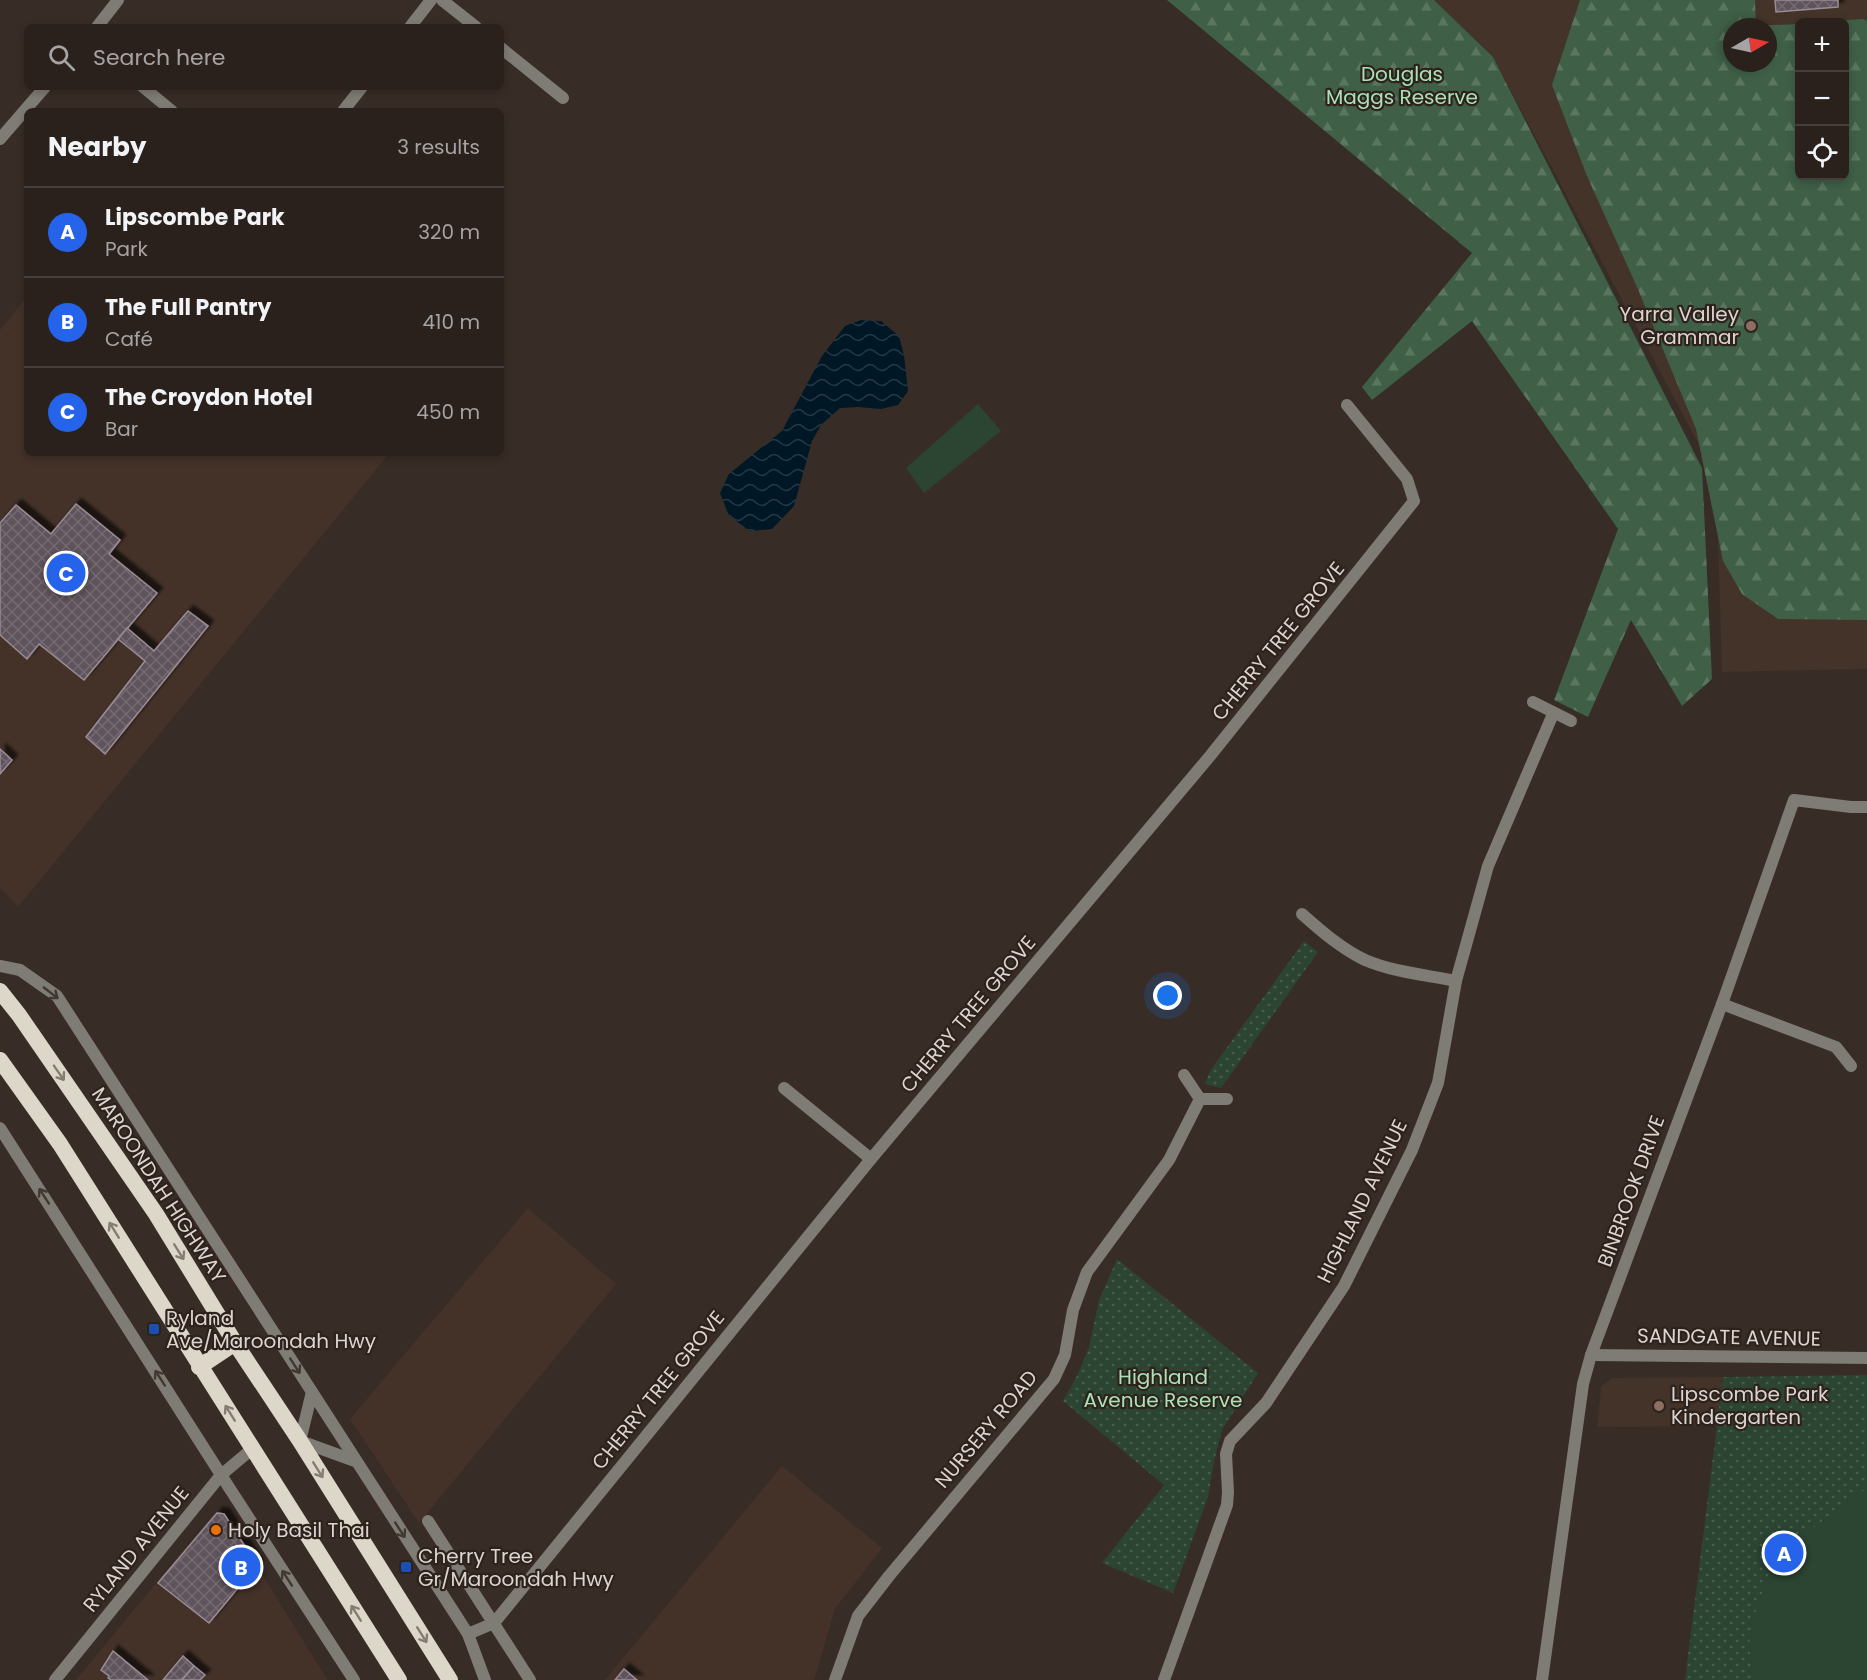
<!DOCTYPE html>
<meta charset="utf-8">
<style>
:root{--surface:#2a211c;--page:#362e29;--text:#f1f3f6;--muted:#a5a3a3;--line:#463e3b;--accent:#2563eb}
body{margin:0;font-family:Poppins,sans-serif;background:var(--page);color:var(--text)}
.controls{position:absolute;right:18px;top:18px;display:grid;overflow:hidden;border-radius:9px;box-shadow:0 3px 9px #0003}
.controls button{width:54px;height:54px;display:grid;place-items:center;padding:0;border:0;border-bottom:2px solid var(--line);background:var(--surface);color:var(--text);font:30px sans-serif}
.compass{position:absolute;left:1723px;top:18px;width:54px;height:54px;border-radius:50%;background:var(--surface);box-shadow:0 3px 9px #0003;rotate:81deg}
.you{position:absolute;left:1168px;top:996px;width:21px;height:21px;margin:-15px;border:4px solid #fff;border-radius:50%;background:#1a73e8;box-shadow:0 0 0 9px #1a73e833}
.badge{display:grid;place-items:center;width:39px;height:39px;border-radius:50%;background:var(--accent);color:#fff;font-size:20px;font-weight:700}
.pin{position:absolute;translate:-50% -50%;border:3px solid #fff;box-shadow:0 2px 6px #0006}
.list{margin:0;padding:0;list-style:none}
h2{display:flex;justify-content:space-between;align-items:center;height:78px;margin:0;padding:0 24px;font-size:26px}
h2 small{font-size:20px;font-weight:400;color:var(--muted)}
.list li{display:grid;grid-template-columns:39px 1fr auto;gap:18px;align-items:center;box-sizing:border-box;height:90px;padding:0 24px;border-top:2px solid var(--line)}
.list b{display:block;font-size:22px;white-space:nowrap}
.list p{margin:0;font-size:20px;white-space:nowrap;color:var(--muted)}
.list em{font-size:20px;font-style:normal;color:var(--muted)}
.icon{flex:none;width:33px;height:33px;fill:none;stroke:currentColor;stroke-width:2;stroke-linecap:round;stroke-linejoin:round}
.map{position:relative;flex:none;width:1867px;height:1680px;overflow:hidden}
.search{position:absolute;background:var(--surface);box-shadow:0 3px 9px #0003;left:24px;top:24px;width:480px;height:66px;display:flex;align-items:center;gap:15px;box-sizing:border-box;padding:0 21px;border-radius:9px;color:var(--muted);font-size:22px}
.panel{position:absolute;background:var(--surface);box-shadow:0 3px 9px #0003;left:24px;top:108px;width:480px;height:348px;border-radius:9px}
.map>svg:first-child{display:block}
.commercial{fill:#443229}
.education{fill:#433328;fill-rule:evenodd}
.forest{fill:url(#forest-firs);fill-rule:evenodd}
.park{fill:url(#park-dots)}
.pitch{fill:#2c4432}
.water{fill:url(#water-waves)}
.building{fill:url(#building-cross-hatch);stroke:#9a8c96;stroke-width:1.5;filter:url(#shadow)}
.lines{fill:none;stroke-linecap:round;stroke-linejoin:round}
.minor{stroke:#7e7c75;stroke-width:12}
.trunk{stroke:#dcd7c9;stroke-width:16}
.oneway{stroke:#423832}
.oneway2{stroke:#857c72}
.education-dot{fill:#8d6e63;stroke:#2e221c;stroke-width:2}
.transit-dot{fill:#1a4fb4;stroke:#2e221c;stroke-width:2}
.food-dot{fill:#e8710a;stroke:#2e221c;stroke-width:2}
.labels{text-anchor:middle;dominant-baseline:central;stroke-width:4.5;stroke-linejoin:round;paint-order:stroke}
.park-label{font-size:20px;fill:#a9e2b6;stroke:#2e221c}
.poi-label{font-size:20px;fill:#dcd4d0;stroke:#2e221c;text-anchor:start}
.street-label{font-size:20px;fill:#dcd4d0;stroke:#2e221c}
</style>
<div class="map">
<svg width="1867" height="1680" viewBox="0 0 1867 1680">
<defs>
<pattern id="forest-firs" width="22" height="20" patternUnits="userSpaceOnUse" patternTransform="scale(1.5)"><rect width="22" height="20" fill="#3f5f47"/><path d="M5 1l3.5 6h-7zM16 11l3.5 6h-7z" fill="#5a7560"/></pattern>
<pattern id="park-dots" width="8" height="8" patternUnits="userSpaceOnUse" patternTransform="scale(1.5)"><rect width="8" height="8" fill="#2c4432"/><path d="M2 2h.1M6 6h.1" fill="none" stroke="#4a5e4f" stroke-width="1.8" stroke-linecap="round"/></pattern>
<pattern id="water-waves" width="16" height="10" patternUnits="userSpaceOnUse" patternTransform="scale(1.5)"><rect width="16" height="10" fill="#001725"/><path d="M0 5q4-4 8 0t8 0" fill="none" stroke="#253844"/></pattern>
<pattern id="building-cross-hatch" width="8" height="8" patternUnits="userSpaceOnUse" patternTransform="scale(1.5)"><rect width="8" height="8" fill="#5f535c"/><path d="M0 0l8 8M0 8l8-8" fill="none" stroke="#756b72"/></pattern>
<filter id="shadow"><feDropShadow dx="5.5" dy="-5.5" stdDeviation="1.5" flood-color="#0009"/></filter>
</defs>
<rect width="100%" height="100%" fill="#382c26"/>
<g class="commercial">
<polygon points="27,297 27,453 383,453 387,456 18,907 0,888 0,330"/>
<polygon points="528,1208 616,1284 419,1523 350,1419"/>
<polygon points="782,1466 882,1548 835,1609 814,1680 605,1680"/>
<polygon points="218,1508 221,1508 327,1679 326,1680 76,1680"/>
</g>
<g class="education">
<path d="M1434,0H1867V669L1722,672L1716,477L1493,57ZM1800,22H1844V176H1800ZM1732,27H1768V63H1732Z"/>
<polygon points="1723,1377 1717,1426 1597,1427 1601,1387 1612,1378"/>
</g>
<g class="forest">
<polygon points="1167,0 1434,0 1493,57 1702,468 1712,679 1682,706 1631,620 1588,717 1554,700 1618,529 1472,321 1372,400 1362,387 1472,253"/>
<path d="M1580,0H1755L1756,26L1799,24L1800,176H1844V22H1816L1863,19L1867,21V620L1778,619L1742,594L1723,561L1696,429L1637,287L1587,176L1552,85ZM1732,27H1768V63H1732Z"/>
</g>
<g class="park">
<polygon points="1304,941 1318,952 1221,1088 1205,1084 1210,1071"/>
<polygon points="1117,1259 1258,1373 1222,1430 1214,1461 1208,1497 1173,1593 1102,1563 1164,1485 1063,1401 1078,1374 1089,1347 1099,1300"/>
<polygon points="1867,1375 1867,1680 1685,1680 1723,1377"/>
</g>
<g class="pitch">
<polygon points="978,404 1001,431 924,493 906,468"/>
<polygon points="1867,1488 1867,1680 1753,1680 1749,1644 1756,1609 1769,1574 1810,1530"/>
</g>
<polygon class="water" points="861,320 881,321 899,336 904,355 908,391 898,405 881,409 858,407 840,408 821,425 812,441 794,506 772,529 750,531 729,516 720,493 729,474 782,431 822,356 845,326"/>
<g class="building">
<polygon points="1775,0 1838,0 1838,7 1776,12"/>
<polygon points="76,504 120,540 109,554 157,593 84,680 39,644 27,659 0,635 0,523 16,505 51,534"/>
<polygon points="188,611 208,626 105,754 86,737 145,661 118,639 127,628 154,651"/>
<polygon points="0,749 12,760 0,774"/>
<polygon points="217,1513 224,1514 257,1565 209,1623 158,1583"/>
<polygon points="113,1651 148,1680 111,1680 108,1678 109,1676 101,1670"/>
<polygon points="183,1656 194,1666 182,1680 163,1680"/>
<polygon points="194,1666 205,1675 200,1680 182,1680"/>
<polygon points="624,1669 637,1680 615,1680"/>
</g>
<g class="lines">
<g class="minor">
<polyline points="442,0 476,27"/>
<polyline points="97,27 118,0"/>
<polyline points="410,27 431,0"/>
<polyline points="501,48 563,98"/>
<polyline points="143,87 172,111"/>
<polyline points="343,111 362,87"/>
<polyline points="0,139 45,87"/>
<polyline points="1533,702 1571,721"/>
<path d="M1302,914C1321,931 1342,949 1365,960C1393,972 1426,975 1456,981"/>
<polyline points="0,966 20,970 57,996 468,1634 485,1680"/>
<polyline points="1722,1004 1836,1047 1851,1066"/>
<polyline points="1184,1075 1200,1099 1227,1099"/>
<polyline points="784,1088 871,1159"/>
<polyline points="0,1128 230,1489 354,1680"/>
<polyline points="1591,1355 1867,1358"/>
<polyline points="312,1392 300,1441 355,1461"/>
<polyline points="428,1521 530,1680"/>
<polyline points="468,1634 494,1623 871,1159 1210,756 1414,501 1407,479 1347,405"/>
<polyline points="55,1680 221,1475 252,1449"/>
<polyline points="835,1680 858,1616 889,1576 1054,1379 1065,1355 1073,1310 1087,1272 1169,1160 1200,1099"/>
<polyline points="1164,1680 1227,1505 1228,1492 1226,1454 1230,1441 1266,1403 1344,1286 1412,1150 1438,1083 1456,981 1488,866 1553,714"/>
<polyline points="1542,1680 1583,1384 1591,1355 1722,1004 1794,800 1851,807 1867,807"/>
</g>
<g class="trunk">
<polyline points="0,991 19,1015 156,1214 235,1343 300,1441 450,1680"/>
<polyline points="0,1060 60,1144 399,1680"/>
<polyline points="199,1367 235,1343"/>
</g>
</g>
<defs><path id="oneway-shaft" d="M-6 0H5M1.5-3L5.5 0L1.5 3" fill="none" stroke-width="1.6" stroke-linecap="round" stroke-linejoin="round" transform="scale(1.5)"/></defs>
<g class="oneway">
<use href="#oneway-shaft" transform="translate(51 993) rotate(38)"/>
<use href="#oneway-shaft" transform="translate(44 1196) rotate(-123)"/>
<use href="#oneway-shaft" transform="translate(295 1366) rotate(57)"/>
<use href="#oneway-shaft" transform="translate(160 1378) rotate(-123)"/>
<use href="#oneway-shaft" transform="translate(400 1530) rotate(57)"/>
<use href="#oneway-shaft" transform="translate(287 1578) rotate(-123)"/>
</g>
<g class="oneway2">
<use href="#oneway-shaft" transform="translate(59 1073) rotate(55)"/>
<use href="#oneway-shaft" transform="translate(114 1230) rotate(-122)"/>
<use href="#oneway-shaft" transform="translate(179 1252) rotate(58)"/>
<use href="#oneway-shaft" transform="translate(230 1413) rotate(-122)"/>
<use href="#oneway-shaft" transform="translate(318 1470) rotate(58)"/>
<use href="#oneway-shaft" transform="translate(356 1613) rotate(-122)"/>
<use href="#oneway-shaft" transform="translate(422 1635) rotate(58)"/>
</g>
<g class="education-dot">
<circle cx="1751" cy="326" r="6"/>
<circle cx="1659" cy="1406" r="6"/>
</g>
<g class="transit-dot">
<rect x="148" y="1323" width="12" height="12" rx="3"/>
<rect x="400" y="1561" width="12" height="12" rx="3"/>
</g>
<circle class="food-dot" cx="216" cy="1530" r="6"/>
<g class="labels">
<g class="park-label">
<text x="1402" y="74">Douglas<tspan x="1402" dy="23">Maggs Reserve</tspan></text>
<text x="1163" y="1377">Highland<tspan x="1163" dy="23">Avenue Reserve</tspan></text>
</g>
<g class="poi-label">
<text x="1739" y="314" text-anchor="end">Yarra Valley<tspan x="1739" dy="23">Grammar</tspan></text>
<text x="166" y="1318">Ryland<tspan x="166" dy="23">Ave/Maroondah Hwy</tspan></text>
<text x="1671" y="1394">Lipscombe Park<tspan x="1671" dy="23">Kindergarten</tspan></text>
<text x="228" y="1530">Holy Basil Thai</text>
<text x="418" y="1556">Cherry Tree<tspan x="418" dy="23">Gr/Maroondah Hwy</tspan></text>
</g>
<g class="street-label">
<text transform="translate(1278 641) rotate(-51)">CHERRY TREE GROVE</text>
<text transform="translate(968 1014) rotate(-50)">CHERRY TREE GROVE</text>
<text transform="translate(159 1185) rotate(57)">MAROONDAH HIGHWAY</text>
<text transform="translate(1631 1191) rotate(-70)">BINBROOK DRIVE</text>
<text transform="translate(1362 1201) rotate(-64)">HIGHLAND AVENUE</text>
<text transform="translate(1729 1337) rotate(1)">SANDGATE AVENUE</text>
<text transform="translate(658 1390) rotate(-51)">CHERRY TREE GROVE</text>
<text transform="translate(986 1429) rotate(-50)">NURSERY ROAD</text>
<text transform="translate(136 1549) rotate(-51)">RYLAND AVENUE</text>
</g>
</g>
</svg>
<div class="controls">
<button>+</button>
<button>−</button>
<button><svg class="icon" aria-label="locate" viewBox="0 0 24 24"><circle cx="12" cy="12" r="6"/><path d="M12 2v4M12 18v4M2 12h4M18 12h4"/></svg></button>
</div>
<svg class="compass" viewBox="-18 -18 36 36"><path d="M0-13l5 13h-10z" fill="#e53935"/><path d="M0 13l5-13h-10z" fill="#a5a3a3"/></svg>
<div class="you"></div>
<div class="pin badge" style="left:1784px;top:1553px">A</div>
<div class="pin badge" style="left:241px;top:1567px">B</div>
<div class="pin badge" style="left:66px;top:573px">C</div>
<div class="search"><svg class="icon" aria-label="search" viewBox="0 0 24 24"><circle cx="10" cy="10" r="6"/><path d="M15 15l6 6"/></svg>Search here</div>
<section class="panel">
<h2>Nearby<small>3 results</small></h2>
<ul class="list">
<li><span class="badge">A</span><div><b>Lipscombe Park</b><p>Park</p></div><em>320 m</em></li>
<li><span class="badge">B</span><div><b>The Full Pantry</b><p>Café</p></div><em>410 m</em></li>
<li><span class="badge">C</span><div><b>The Croydon Hotel</b><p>Bar</p></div><em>450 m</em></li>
</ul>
</section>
</div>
